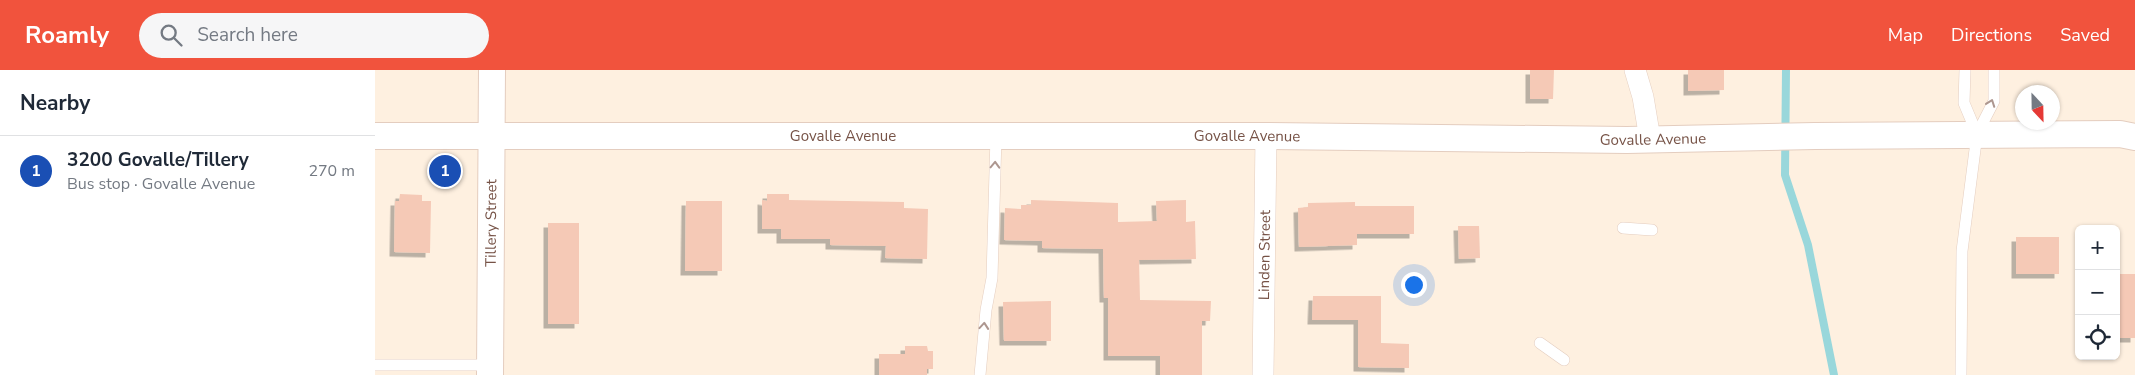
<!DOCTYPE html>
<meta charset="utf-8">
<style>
:root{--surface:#fff;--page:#f6f6f7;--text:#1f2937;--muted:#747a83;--line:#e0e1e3;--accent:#f1533d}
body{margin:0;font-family:"Nunito Sans",sans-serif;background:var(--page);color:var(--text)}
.controls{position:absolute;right:15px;bottom:15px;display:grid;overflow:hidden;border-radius:8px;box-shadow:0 1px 4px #0004}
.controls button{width:45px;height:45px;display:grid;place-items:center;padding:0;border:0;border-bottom:1px solid var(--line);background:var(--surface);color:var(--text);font:25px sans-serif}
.compass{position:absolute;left:1640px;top:15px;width:45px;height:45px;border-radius:50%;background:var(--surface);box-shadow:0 1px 4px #0004;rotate:158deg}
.you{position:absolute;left:1038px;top:214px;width:18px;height:18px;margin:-12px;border:4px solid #fff;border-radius:50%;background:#1a73e8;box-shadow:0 0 0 8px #1a73e833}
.badge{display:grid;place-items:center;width:32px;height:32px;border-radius:50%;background:var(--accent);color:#fff;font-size:16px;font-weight:700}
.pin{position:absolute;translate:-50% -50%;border:2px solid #fff;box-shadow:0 1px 5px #0006}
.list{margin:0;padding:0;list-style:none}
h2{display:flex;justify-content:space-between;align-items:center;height:65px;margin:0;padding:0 20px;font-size:21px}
h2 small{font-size:16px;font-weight:400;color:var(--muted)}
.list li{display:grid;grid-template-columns:32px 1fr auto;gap:15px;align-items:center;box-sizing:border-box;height:70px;padding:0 20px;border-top:1px solid var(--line)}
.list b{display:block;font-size:19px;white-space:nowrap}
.list p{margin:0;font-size:16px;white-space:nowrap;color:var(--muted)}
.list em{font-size:16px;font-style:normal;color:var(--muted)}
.icon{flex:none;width:28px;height:28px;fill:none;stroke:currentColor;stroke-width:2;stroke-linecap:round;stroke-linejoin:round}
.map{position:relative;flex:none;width:1760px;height:305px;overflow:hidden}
header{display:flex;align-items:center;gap:30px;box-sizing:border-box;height:70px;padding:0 25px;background:var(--accent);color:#fff}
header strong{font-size:24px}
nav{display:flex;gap:28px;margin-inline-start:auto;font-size:18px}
.search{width:350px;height:45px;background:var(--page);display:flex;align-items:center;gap:12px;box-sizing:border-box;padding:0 18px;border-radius:28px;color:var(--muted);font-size:19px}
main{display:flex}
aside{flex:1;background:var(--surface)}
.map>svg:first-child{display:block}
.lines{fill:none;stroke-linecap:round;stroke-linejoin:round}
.stream{stroke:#99d7db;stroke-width:8}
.building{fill:#f5c9b6;filter:url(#shadow)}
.service-casing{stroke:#e4cdbf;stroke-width:12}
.minor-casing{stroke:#e4cdbf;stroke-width:22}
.tertiary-casing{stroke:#e4cdbf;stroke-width:28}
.service{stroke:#fff;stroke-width:11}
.minor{stroke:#fff;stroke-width:21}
.tertiary{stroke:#fff;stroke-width:26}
.oneway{stroke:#ad9790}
.labels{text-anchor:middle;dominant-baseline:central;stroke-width:4;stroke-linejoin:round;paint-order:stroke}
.street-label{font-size:15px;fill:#765246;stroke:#fff4e8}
</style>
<header>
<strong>Roamly</strong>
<div class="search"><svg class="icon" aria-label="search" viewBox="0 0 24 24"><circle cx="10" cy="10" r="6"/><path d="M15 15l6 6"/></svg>Search here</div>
<nav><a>Map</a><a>Directions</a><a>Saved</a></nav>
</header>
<main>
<aside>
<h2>Nearby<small></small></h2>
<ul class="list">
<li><span class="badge" style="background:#1a4fb4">1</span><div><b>3200 Govalle/Tillery</b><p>Bus stop · Govalle Avenue</p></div><em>270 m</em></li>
</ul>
</aside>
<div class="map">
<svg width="1760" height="305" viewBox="0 0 1760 305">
<defs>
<filter id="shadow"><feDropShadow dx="-4.5" dy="4.5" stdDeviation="0" flood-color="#0004"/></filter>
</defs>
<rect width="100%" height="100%" fill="#fef0e0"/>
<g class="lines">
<polyline class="stream" points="1411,0 1410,105 1433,175 1459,305"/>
</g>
<g class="building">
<polygon points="1155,0 1179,0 1178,29 1155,29"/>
<polygon points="1313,0 1349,0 1349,20 1313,21"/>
<polygon points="25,124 47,125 47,131 56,131 55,183 19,182 20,131 24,131"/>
<polygon points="392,124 414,124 414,130 529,132 529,138 553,139 552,189 510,188 511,176 455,175 455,169 406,169 406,159 387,159 387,130 392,131"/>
<polygon points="656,130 743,133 743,152 782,151 781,131 811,130 811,152 820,151 821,189 764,190 765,230 836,231 835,251 827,251 827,305 785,305 785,286 733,286 733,228 729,228 728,179 667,178 667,171 629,170 630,138 646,139 646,135 656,135"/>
<polygon points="311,131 347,131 347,201 310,201"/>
<polygon points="980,132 980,136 1039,136 1039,164 982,164 982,175 924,177 923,138 933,137 933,133"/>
<rect x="173" y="153" width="31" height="101"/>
<polygon points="1083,156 1104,156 1105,188 1084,189"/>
<rect x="1641" y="167" width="43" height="37"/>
<rect x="1741" y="204" width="19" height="64"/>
<polygon points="938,226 1006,226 1006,273 1034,274 1034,298 983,297 983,250 937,250"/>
<polygon points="676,231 676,271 629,271 628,232"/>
<polygon points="530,276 552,276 553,281 558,281 558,299 552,299 552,305 504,305 504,284 530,284"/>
</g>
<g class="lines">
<g class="service-casing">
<g id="service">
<polyline points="1590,0 1589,33 1602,64"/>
<polyline points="1248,158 1277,160"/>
<polyline points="1165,273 1189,290"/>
<polyline points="0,295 115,295"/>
<polyline points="605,305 611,240 617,208 621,66"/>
<polyline points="1586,305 1587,181 1602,64 1619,31 1619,0"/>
</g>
</g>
<g class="minor-casing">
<g id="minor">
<polyline points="1260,0 1268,27 1275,69"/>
<path id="s1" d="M888,305L891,66"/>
</g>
</g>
<g class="tertiary-casing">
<g id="tertiary">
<path id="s2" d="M0,66H891L1252,70L1440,66L1745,64L1760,67"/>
<path id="s3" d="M115,305L117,0"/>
</g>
</g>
<use href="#service" class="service"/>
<use href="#minor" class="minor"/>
<use href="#tertiary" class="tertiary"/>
</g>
<defs><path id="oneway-chevron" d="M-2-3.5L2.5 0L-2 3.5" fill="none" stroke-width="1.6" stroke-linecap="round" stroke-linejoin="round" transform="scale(1.25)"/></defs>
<g class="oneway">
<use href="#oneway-chevron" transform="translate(1616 33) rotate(-70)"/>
<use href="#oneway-chevron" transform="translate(620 95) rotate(-88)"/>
<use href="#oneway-chevron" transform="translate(609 256) rotate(-85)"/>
</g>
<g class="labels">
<g class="street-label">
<text stroke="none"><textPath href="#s2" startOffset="468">Govalle Avenue</textPath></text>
<text stroke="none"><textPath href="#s2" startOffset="872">Govalle Avenue</textPath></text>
<text stroke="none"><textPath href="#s2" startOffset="1278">Govalle Avenue</textPath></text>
<text stroke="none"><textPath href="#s3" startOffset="152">Tillery Street</textPath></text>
<text stroke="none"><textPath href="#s1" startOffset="120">Linden Street</textPath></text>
</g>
</g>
</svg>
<div class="controls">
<button>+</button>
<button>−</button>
<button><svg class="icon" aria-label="locate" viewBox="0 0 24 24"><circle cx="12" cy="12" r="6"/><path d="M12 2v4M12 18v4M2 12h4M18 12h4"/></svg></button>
</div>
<svg class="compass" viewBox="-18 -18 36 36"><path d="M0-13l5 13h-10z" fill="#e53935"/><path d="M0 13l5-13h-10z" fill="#747a83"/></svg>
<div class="you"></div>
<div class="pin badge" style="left:70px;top:101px;background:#1a4fb4">1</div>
</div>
</main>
